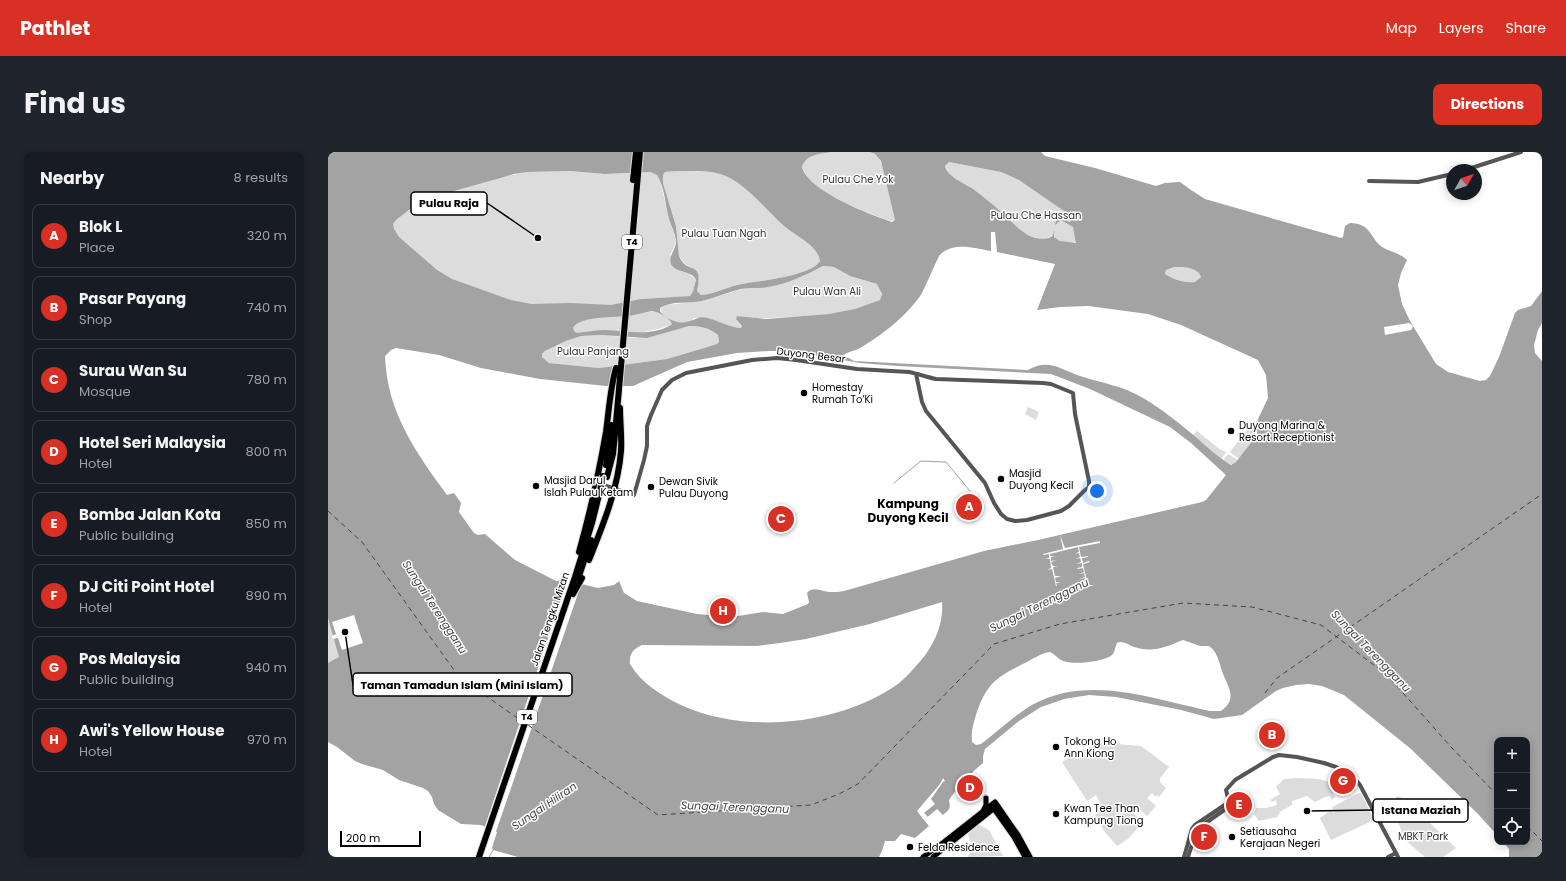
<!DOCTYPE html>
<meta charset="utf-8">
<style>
:root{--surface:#171b24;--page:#20242c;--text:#f1f3f6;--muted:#9ea1a6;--line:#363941;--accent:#d93025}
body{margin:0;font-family:Poppins,sans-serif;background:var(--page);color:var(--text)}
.controls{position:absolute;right:12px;bottom:12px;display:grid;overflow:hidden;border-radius:8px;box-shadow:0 2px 10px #0003}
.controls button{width:36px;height:36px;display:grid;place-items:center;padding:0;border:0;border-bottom:1px solid var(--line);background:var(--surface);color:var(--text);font:20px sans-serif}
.compass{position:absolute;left:1118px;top:12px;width:36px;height:36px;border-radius:50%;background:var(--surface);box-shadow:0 2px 10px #0003;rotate:50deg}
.scale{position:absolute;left:12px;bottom:10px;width:81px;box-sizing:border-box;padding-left:4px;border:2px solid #000;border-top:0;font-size:11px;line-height:14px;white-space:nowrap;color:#000;-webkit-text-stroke:3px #fff;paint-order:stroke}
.you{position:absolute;left:769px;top:339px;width:14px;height:14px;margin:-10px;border:3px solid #fff;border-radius:50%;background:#1a73e8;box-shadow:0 0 0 6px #1a73e833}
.badge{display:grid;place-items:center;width:26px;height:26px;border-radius:50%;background:var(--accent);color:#fff;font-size:13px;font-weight:700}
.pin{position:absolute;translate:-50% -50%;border:2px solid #fff;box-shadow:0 1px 4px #0006}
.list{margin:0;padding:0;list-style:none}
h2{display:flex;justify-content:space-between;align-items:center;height:52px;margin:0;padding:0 16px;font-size:17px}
h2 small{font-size:13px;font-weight:400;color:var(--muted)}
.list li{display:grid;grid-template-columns:26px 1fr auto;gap:12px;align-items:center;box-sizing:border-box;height:64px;margin:0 8px 8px;padding:0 8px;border:1px solid var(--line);border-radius:8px}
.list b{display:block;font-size:15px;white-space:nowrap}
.list p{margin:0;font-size:13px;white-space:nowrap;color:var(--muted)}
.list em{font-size:13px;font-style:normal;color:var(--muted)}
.icon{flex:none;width:22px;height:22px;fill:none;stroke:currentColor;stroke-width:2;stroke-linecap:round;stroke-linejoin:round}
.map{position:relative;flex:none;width:1214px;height:705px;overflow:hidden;border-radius:8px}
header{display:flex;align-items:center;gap:24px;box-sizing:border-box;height:56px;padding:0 20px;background:var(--accent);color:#fff}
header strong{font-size:19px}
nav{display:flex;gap:22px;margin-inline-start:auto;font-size:14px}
.intro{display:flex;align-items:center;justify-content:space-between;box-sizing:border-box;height:96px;padding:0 24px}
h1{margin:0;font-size:28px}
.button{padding:10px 18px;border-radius:8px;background:var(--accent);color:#fff;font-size:14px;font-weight:700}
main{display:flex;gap:24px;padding:0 24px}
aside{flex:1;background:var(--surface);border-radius:8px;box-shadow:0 2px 10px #0003}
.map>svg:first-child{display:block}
.green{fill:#dcdcdc}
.water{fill:#a3a3a3;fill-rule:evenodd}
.pier{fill:#fff}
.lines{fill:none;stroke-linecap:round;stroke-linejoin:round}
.stream{stroke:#a3a3a3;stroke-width:1}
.ferry{stroke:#444;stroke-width:1;stroke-dasharray:5 4;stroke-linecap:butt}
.major-casing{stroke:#dbdbdb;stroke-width:7}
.highway-casing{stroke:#dbdbdb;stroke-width:8}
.minor{stroke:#555;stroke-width:4}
.major{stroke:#000;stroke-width:5}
.highway{stroke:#000;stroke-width:6}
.highway-bridge-casing{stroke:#dbdbdb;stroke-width:8;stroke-linecap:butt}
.highway-bridge{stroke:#000;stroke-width:6}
.poi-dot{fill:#000;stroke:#fff;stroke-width:1.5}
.labels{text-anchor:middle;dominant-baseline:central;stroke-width:3;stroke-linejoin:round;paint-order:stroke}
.shield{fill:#fff;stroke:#4c4c4c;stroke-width:1}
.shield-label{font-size:9px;font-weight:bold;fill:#000}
.park-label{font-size:10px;fill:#333;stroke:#fff}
.street-label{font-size:10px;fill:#000;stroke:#fff}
.poi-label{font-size:10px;fill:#000;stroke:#fff;text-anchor:start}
.water-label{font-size:11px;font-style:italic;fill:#444;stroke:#fff}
.quarter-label{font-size:12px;font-weight:bold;fill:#000;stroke:#fff}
.leader{fill:none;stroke:#000;stroke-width:1.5}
.callout-dot{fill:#000;stroke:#fff;stroke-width:1.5}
.callout{fill:#fff;stroke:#000;stroke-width:1.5}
.callout-label{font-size:11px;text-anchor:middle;font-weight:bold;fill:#000}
</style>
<header>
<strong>Pathlet</strong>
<nav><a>Map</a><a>Layers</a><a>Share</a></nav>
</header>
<div class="intro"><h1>Find us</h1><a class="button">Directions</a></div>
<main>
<aside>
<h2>Nearby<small>8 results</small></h2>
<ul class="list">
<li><span class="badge">A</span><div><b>Blok L</b><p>Place</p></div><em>320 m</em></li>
<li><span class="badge">B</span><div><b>Pasar Payang</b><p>Shop</p></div><em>740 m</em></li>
<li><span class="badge">C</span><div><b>Surau Wan Su</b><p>Mosque</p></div><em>780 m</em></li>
<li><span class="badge">D</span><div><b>Hotel Seri Malaysia</b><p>Hotel</p></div><em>800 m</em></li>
<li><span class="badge">E</span><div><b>Bomba Jalan Kota</b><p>Public building</p></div><em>850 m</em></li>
<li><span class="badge">F</span><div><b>DJ Citi Point Hotel</b><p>Hotel</p></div><em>890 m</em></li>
<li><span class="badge">G</span><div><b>Pos Malaysia</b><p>Public building</p></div><em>940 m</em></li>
<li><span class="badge">H</span><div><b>Awi's Yellow House</b><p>Hotel</p></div><em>970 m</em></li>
</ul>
</aside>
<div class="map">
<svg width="1214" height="705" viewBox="0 0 1214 705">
<rect width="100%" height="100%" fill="#fff"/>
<g class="green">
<path d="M501,0H542C551,3 553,9 555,17L567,68L562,69C539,60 480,40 474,14C478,3 490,2 501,0Z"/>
<path d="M621,10L673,20L691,28L719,46L740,62L742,67L741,70L745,75L749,90C741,92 731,90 726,85L727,80C719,92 704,85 695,80L621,21L617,14Z"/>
<path d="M242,19L277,22L322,20L329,23L332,28L341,67L348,88L347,93L342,103L368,128L365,139L362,144L313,147L314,161L327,159L335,162L332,157L338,153L375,149L414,137L427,135H439L470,126L495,114L506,115L522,124L549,132C553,137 555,143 552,148C523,163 490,163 459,165C442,166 427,167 410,164L408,167L414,174L413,176L405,175L380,166H366C360,173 349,171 341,168L344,171L342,173L334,176L312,181H249L222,195L24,84L68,68L81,58L111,44L163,27L200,20Z"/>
<path d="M337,20C353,19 377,18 392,22C415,28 439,59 456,74C465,82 477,87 485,96C489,100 491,104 492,109C482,125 427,129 409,133C396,136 386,142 373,143L369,139L371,127L369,119L356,111L351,104L348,74L335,31V22Z"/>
<path d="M846,115C855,115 870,115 873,125L867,130C857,131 846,128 837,122L838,118Z"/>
<path d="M361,174C372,174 381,176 390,183L391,190L389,192L376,196L339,207L271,216L221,211L214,205V202L217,199L238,189L253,184L273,183L307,186Z"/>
<polygon points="700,255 711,260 708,268 697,262"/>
<polygon points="921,275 929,283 911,307 902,300"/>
<polygon points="869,279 893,298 898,300 893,307 865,283"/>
<polygon points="900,302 910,308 905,313 895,309"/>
<polygon points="28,459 11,507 0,511 0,466"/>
<polygon points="776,591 813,594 841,615 832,626 832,630 838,636 831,645 829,643 828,645 824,641 819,646 828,654 819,664 811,657 806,662 815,670 800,687 789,694 776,679 767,663 775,657 768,643 759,649 734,610 758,596"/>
<path d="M970,626C979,627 998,625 1003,633C1005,636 1005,642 1007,645L1004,648L1001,644L997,645L987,650L979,644L964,649V653L953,659L949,665L931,669L926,662L928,656H938L949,653L948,648L944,650L942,648L952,642L948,635L956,627Z"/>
<polygon points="1031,641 1033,641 1046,668 1003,688 992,666 1003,658 1005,661 1006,661 1004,655"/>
<polygon points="1069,644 1076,646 1128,696 1115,705 1097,705 1078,689 1063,654"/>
<polygon points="650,672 661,678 675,704 640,705 644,695 640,682"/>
</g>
<path class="water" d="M0,0H503C492,2 478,2 474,15C480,39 541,62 564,70L567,68L553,9L547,2L542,0H713L717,4L767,16L828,34L837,31L852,30L863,38L877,47L1013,86L1015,85L1017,74L1022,71C1043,71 1042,86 1054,95C1062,100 1072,101 1079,108L1073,121L1070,133L1074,152L1082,169L1108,212L1120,220L1152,229L1158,228L1162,224L1171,205L1187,161L1190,158L1203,154L1214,139V171L1210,178L1206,193L1207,201L1214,209V705H1181V697L1175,690H1199V588H1169V683L1150,662L1083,597L1016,543L994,534L981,532L968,533L955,536L948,539L914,563L886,567L853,558L788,545L761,543L736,547L713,555L691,569L657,597L655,604V611C647,617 624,641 621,649C623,657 621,658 615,663L609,657L596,668L601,674L587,686L573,682L567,689H557L554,699L551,705H190L165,698L164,696L169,680L153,673L133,672L110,658L106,652L104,645L100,639L95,636L71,628L55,618L34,612L27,609L9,595L0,590V511L11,505L0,466ZM621,10L673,20L691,28L736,59L742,69L741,70L735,66L729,67C725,73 729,83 721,86C714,88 706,86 700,83C690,77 682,68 674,61C665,52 655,45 645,37C637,32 619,24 617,14ZM242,19L277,22L322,20L329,23C337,36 337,52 341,67C343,74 347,81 348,88C349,97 340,103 343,112C347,121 364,118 368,128L365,139L362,144L313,147L283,153L243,151L203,152L183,148L124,127L109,118L71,85L66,77L65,72L68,68L81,58L126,39L186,22L200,20ZM337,20C353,19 378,18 392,22C415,28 439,59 456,74C465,82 477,87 485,96C489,100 491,104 492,109C482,125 427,129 409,133C397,136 386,142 373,143L369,139C376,106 359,124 351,104L348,74L335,31V23ZM733,68L745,75L748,91L732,89L726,85L727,73ZM663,80H667L669,100L727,112L709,158L732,155L760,154L820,162L853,173L930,208L938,223L940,246L930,267L929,283L908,310L903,313C890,305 880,296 869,286C852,272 834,257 815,246C796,234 773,231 752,224C733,217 719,206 700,218L526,209L515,203C520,200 526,199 532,196C553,184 581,162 594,141C600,129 605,116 611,104C624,89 646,96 663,99ZM495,114L506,115L522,124L549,132L554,142L552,148L527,157L501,162L438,167L409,164L408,167L414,174L413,176C401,175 391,169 380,166C372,164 369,167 362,169C351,173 339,168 332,159V156C345,148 361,152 374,149C387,146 400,140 413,137C422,135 431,137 440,135C459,132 478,123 495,114ZM846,115C855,115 870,115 873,125L867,130C857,131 846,128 837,122L838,118ZM324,159C331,160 341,165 344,172C326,185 297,179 277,178C268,178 258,180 249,181L246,179L245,176C251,163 293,166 306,163C312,162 318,160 324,159ZM361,174C373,174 381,176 390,183L391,190L389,192L376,196L339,207L271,216L221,211L214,205V202L217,199L238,189L253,184L273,183L319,186ZM68,196L111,203L153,216L212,227L278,234H305L359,210L409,201L441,199H463L532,211L570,214L723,222L762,237L842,275L863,291L898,323L878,348L874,350L710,388L656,399L516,439C512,440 507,440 503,440C495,440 485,433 479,441L481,450L480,452L455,462L435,460L404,465L369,462L309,449L296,441L291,429L286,433L270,436L237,428L228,429L187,408L157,382L150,383L146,381L131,360L133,351L126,341L119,343C87,299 59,260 57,204L63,198ZM614,450C616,474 604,498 587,515C582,521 576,527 570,532C512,573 417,583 353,553C334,544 313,531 302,512C301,502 305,497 314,493L429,494L452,491L478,487L542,472ZM855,488L872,494H881C889,499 891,510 894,519C899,534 911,546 893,559H882C824,547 760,522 704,553C685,564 670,580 653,592L648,593L644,590C643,580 645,572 648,563C658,532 668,525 697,511C704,507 714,501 722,500C727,502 730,507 735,509C745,513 776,510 784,503C787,500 787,495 789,491L792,490C797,490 801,493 806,495C825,501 838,495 855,488Z"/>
<g class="pier">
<polygon points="1081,171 1085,174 1083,178 1057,183 1056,175"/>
<polygon points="732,383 737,396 772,389 772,391 751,395 753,405 760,404 760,405 754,406 755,411 761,409 762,410 755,412 760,433 767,433 754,436 758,433 758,432 752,432 758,430 757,426 751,427 757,425 756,421 750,422 756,420 755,416 750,417 749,416 754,415 754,411 748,412 753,410 752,406 747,407 752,405 751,401 746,402 751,400 750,395 722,402 722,404 727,404 723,405 723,409 729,408 723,410 725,414 730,414 725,415 727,424 733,424 727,426 728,430 733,430 728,431 729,434 728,434 724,417 719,418 723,416 722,407 717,407 721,406 721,402 715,403 715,402 735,397"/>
<polygon points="240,427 254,430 162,697 167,682 156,677"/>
<polygon points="26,463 35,491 14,498 10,486 5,487 4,484 8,482 4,470"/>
<polygon points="615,626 617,629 615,630 603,647 607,652 596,661 600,665 596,668 589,659 612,632"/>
</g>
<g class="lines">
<g class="stream">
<polyline points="566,331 593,309 618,310 642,339"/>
<polyline points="161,705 166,697"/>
</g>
<g class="ferry">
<polyline points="0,359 34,390 131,525 195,570"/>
<polyline points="937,541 949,526 1214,342"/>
<polyline points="200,573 330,663 483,653 511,642 530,632 666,492 732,472 855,451 924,455 993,473 1059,523 1123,595 1169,643"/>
<polyline points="1199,674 1214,689"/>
</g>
<g class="major-casing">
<g id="major">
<polyline points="664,654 686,685 697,705"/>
<polyline points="655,659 658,653 658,646"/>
<polyline points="595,705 616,690 667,650 690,683 702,705"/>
<polyline points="605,705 669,654"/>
</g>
</g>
<g class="highway-casing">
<g id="highway">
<polyline points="305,28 308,0"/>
<polyline points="278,313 283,273"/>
<polyline points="279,325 285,302 287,282 312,0"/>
<path d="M251,400C262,361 271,320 278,280C281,258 282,237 288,216"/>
<path d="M261,408C275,373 290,337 293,299C294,285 292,271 292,256"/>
<polyline points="250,427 263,388"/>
<polyline points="245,442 254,426"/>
<polyline points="151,705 247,425 264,371 271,343"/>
</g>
</g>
<g class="minor">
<polyline points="1137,18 1193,0"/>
<polyline points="1041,29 1090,30 1124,22"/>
<path d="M272,332L306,343L316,308L319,294V274L323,263L334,238L344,228L358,221L424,208L449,206L468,208L529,217L581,220C590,222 599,225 608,227L715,231L723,232L745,241L747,262L761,329V335L756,339L741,354L733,359L699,368L687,369L679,367L673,362L666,351L657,331L598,259L594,250L588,222"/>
<polyline points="856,705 864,677 867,673 901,650"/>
<polyline points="860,705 869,677 902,654 898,638 907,628 945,605 951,603 969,605 996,611 1008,615 1027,627 1032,633 1070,705"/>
<polyline points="1060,705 1068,701"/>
</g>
<use href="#major" class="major"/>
<use href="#highway" class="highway"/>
<g class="highway-bridge-casing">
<polyline id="highway-bridge" points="271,343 275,324"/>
</g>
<use href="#highway-bridge" class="highway-bridge"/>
</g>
<g class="poi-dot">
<circle cx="476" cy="241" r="4"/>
<circle cx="903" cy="279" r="4"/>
<circle cx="673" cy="327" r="4"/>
<circle cx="208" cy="334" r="4"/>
<circle cx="323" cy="335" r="4"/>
<circle cx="728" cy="595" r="4"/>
<circle cx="728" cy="662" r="4"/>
<circle cx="904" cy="685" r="4"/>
<circle cx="582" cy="695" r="4"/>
</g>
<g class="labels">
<g class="shield">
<rect x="294" y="83" width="20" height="14" rx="3"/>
<rect x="189" y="558" width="20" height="14" rx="3"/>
</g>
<g class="shield-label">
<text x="304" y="90">T4</text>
<text x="199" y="565">T4</text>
</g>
<g class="park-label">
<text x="530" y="27">Pulau Che Yok</text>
<text x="708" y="63">Pulau Che Hassan</text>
<text x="396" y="81">Pulau Tuan Ngah</text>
<text x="499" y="139">Pulau Wan Ali</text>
<text x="265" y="199">Pulau Panjang</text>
<text x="1095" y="684">MBKT Park</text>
</g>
<g class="street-label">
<text transform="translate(483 203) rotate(7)">Duyong Besar</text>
<text transform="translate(222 467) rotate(-71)">Jalan Tengku Mizan</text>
</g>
<g class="poi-label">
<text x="484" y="235">Homestay<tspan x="484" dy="12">Rumah To’Ki</tspan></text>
<text x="911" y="273">Duyong Marina &amp;<tspan x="911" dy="12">Resort Receptionist</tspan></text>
<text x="681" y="321">Masjid<tspan x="681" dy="12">Duyong Kecil</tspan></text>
<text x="216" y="328">Masjid Darul<tspan x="216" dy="12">Islah Pulau Ketam</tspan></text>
<text x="331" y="329">Dewan Sivik<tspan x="331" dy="12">Pulau Duyong</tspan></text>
<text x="736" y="589">Tokong Ho<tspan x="736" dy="12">Ann Kiong</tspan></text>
<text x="736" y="656">Kwan Tee Than<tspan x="736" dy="12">Kampung Tiong</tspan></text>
<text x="912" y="679">Setiausaha<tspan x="912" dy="12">Kerajaan Negeri</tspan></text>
<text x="590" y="695">Felda Residence</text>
</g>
<g class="water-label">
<text transform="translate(711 453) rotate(-26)">Sungai Terengganu</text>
<text transform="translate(107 455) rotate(57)">Sungai Terengganu</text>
<text transform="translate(1043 499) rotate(46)">Sungai Terengganu</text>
<text transform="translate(216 654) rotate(-34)">Sungai Hiliran</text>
<text transform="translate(407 655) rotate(2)">Sungai Terengganu</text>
</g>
<g class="quarter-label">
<text x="580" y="351">Kampung<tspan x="580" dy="14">Duyong Kecil</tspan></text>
</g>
</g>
<path class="leader" d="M210 86L159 51M17 480L25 533M979 659L1045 658"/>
<g class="callout-dot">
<circle cx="210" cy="86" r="4"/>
<circle cx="17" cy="480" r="4"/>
<circle cx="979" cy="659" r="4"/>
</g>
<g class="callout">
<rect x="83" y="40" width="76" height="23" rx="4"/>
<rect x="25" y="521" width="219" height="23" rx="4"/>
<rect x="1045" y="647" width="95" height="23" rx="4"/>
</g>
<g class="callout-label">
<text x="121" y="55">Pulau Raja</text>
<text x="134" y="537">Taman Tamadun Islam (Mini Islam)</text>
<text x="1093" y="662">Istana Maziah</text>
</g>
</svg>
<div class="controls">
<button>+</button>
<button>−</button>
<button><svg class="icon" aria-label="locate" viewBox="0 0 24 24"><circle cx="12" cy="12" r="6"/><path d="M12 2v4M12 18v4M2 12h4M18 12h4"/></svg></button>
</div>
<svg class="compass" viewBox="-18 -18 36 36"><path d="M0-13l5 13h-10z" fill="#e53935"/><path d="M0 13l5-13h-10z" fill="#9ea1a6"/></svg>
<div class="scale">200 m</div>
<div class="you"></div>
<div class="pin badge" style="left:641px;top:355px">A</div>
<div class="pin badge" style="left:944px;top:583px">B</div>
<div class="pin badge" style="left:453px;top:367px">C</div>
<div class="pin badge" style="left:642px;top:636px">D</div>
<div class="pin badge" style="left:911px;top:653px">E</div>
<div class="pin badge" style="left:876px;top:685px">F</div>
<div class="pin badge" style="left:1015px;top:629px">G</div>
<div class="pin badge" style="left:395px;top:459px">H</div>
</div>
</main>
